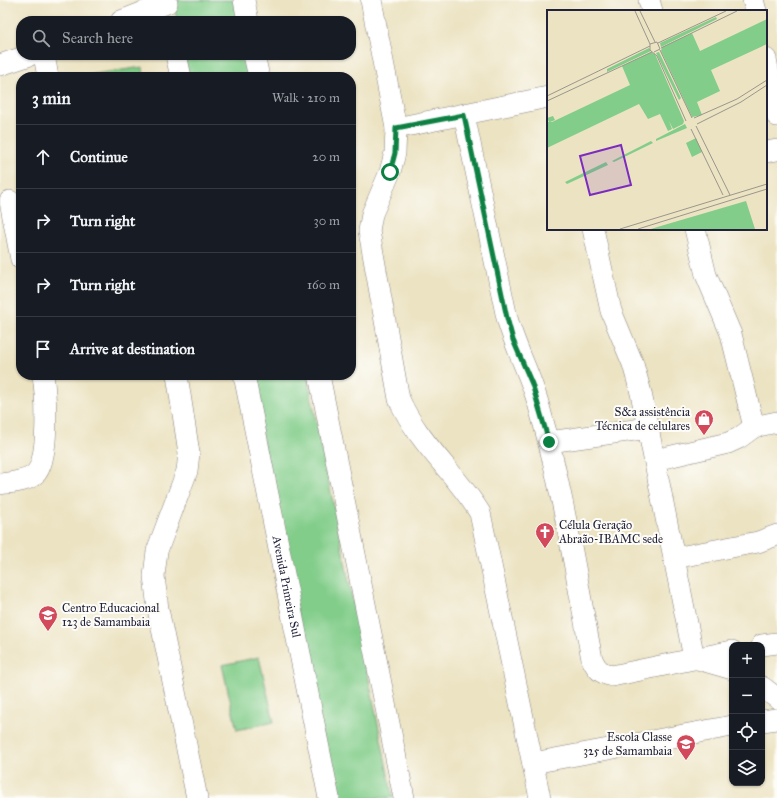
<!DOCTYPE html>
<meta charset="utf-8">
<style>
:root{--surface:#171b24;--page:#20242c;--text:#f1f3f6;--muted:#9ea1a6;--line:#363941}
body{margin:0;font-family:"IM FELL Great Primer",serif;background:var(--page);color:var(--text)}
.controls{position:absolute;right:12px;bottom:12px;display:grid;overflow:hidden;border-radius:8px;box-shadow:0 1px 3px #0004}
.controls button{width:36px;height:36px;display:grid;place-items:center;padding:0;border:0;border-bottom:1px solid var(--line);background:var(--surface);color:var(--text);font:20px sans-serif}
.stop{position:absolute;width:12px;height:12px;margin:-9px;border:3px solid #0b8043;border-radius:50%;background:#fff}
.stop.end{background:#0b8043;border-color:#fff;box-shadow:0 1px 4px #0008}
.list{margin:0;padding:0;list-style:none}
h2{display:flex;justify-content:space-between;align-items:center;height:52px;margin:0;padding:0 16px;font-size:17px}
h2 small{font-size:13px;font-weight:400;color:var(--muted)}
.list li{display:grid;grid-template-columns:26px 1fr auto;gap:12px;align-items:center;box-sizing:border-box;height:64px;padding:0 16px;border-top:1px solid var(--line)}
.list b{display:block;font-size:15px;white-space:nowrap}
.list em{font-size:13px;font-style:normal;color:var(--muted)}
.icon{flex:none;width:22px;height:22px;fill:none;stroke:currentColor;stroke-width:2;stroke-linecap:round;stroke-linejoin:round}
.map{position:relative;flex:none;width:777px;height:798px;overflow:hidden}
.search{position:absolute;background:var(--surface);box-shadow:0 1px 3px #0004;left:16px;top:16px;width:340px;height:44px;display:flex;align-items:center;gap:10px;box-sizing:border-box;padding:0 14px;border-radius:16px;color:var(--muted);font-size:15px}
.panel{position:absolute;background:var(--surface);box-shadow:0 1px 3px #0004;left:16px;top:72px;width:340px;height:308px;border-radius:16px}
.map>svg:first-child{display:block}
.green{fill:#82cd8a;stroke:#527862}
.lines{fill:none;stroke-linecap:round;stroke-linejoin:round}
.minor-casing{stroke:#87827e;stroke-width:22}
.minor{stroke:#fff;stroke-width:21}
.route{stroke:#0b8043;stroke-width:5}
.labels{text-anchor:middle;dominant-baseline:central;stroke-width:4;stroke-linejoin:round;paint-order:stroke}
.poi-label{font-size:12px;fill:#22223b;stroke:#fdfcf7;text-anchor:end}
.street-label{font-size:12px;fill:#22223b;stroke:#fdfcf7}
.inset-road{fill:none;stroke:#9b968c;stroke-width:1}
.view{fill:#7b2cbf;fill-opacity:0.15;stroke:#7b2cbf;stroke-width:2}
.inset-edge{fill:none;stroke:#22223b;stroke-width:2}
</style>
<div class="map">
<svg width="777" height="798" viewBox="0 0 777 798">
<rect width="100%" height="100%" fill="#fdfcf7"/>
<filter id="ink" filterUnits="userSpaceOnUse"><feTurbulence type="fractalNoise" baseFrequency=".025" numOctaves="2"/><feDisplacementMap in="SourceGraphic" scale="8" xChannelSelector="R" yChannelSelector="G"/><feConvolveMatrix kernelMatrix="1 2 1 2 8 2 1 2 1" color-interpolation-filters="sRGB"/></filter>
<filter id="wash" filterUnits="userSpaceOnUse"><feTurbulence type="fractalNoise" baseFrequency=".012" numOctaves="4" result="noise"/><feDisplacementMap in="SourceGraphic" scale="16" xChannelSelector="R" yChannelSelector="G"/><feGaussianBlur stdDeviation="0.9" result="paint"/><feColorMatrix in="noise" values="0 0 0 0 0 0 0 0 0 0 0 0 0 0 0 0 0 1.4 0 .05"/><feComposite in="paint" operator="in"/></filter>
<g filter="url(#wash)">
<rect width="100%" height="100%" fill="#ece3c2"/>
<g class="green">
<polygon points="173,0 234,0 238,21 177,21"/>
<polygon points="184,55 245,55 250,77 189,77"/>
<polygon points="143,67 144,77 74,77"/>
<polygon points="250,375 307,375 393,798 334,798"/>
<polygon points="259,657 274,722 237,730 222,665"/>
</g>
</g>
<g filter="url(#ink)">
<g class="lines">
<g class="minor-casing">
<g id="minor">
<polyline points="244,0 248,21"/>
<path d="M371,0L396,128L395,153L390,172L372,214L369,231L399,399C418,443 456,473 480,513L540,798"/>
<polyline points="649,0 652,11"/>
<polyline points="753,0 756,11"/>
<polyline points="121,21 167,3"/>
<polyline points="44,55 48,77"/>
<polyline points="176,55 181,77"/>
<polyline points="254,55 259,77"/>
<polyline points="766,59 777,116"/>
<polyline points="0,65 30,55"/>
<path d="M464,115L507,318C516,350 532,378 540,410C563,491 576,576 592,659C597,670 601,673 612,676L732,651"/>
<polyline points="396,128 548,97"/>
<polyline points="766,152 777,150"/>
<polyline points="10,201 21,259"/>
<polyline points="593,229 611,311 633,364 641,393 694,658 732,669"/>
<polyline points="695,229 706,275 731,334 754,427"/>
<polyline points="177,375 189,453 187,471 157,551 154,576 158,609 197,798"/>
<path id="s1" d="M244,375L329,798"/>
<polyline points="319,375 404,798"/>
<polyline points="549,442 649,428"/>
<polyline points="655,460 728,443 739,438 754,427 777,422"/>
<path d="M0,484C11,482 27,482 35,474C50,461 46,395 43,375"/>
<polyline points="674,558 758,542 777,535"/>
<polyline points="762,645 777,643"/>
<polyline points="762,687 777,698"/>
<polyline points="762,721 777,719"/>
<polyline points="533,763 732,726"/>
</g>
</g>
<use href="#minor" class="minor"/>
</g>
</g>
<g class="lines" filter="url(#ink)">
<polyline class="route" points="390,172 395,153 396,128 464,115 507,318 513,340 532,384 549,442"/>
</g>
<defs>
<g id="shop-pin" transform="scale(1)"><path d="M0 17L-7.5 6A9.5 9.5 0 1 1 7.5 6Z" fill="#d1495b" stroke="#fdfcf7"/><path d="M-5-2.5h2.3a2.7 3.5 0 0 1 5.4 0H5L5.5 6h-11ZM-1.5-2.5h3a1.5 2.3 0 0 0-3 0Z" fill="#fff"/></g>
<g id="church-pin" transform="scale(1)"><path d="M0 17L-7.5 6A9.5 9.5 0 1 1 7.5 6Z" fill="#d1495b" stroke="#fdfcf7"/><path d="M-1.2-6h2.4v3.5h3.3v2.4h-3.3V6h-2.4V-.1h-3.3v-2.4h3.3Z" fill="#fff"/></g>
<g id="school-pin" transform="scale(1)"><path d="M0 17L-7.5 6A9.5 9.5 0 1 1 7.5 6Z" fill="#d1495b" stroke="#fdfcf7"/><path d="M0-5L7-2L0 1L-7-2ZM-4 1L0 2.5L4 1V4Q0 6-4 4Z" fill="#fff"/></g>
</defs>
<g fill-rule="evenodd">
<use href="#shop-pin" x="704" y="419"/>
<use href="#church-pin" x="545" y="532"/>
<use href="#school-pin" x="48" y="615"/>
<use href="#school-pin" x="686" y="744"/>
</g>
<g class="labels">
<g class="poi-label">
<text x="690" y="412">S&amp;a assistência<tspan x="690" dy="14">Técnica de celulares</tspan></text>
<text x="559" y="525" text-anchor="start">Célula Geração<tspan x="559" dy="14">Abraão-IBAMC sede</tspan></text>
<text x="62" y="608" text-anchor="start">Centro Educacional<tspan x="62" dy="14">123 de Samambaia</tspan></text>
<text x="672" y="737">Escola Classe<tspan x="672" dy="14">325 de Samambaia</tspan></text>
</g>
<g class="street-label">
<text stroke="none"><textPath href="#s1" startOffset="216">Avenida Primeira Sul</textPath></text>
</g>
</g>
<g transform="translate(547 10)">
<rect width="220" height="220" fill="#ece3c2"/>
<path d="M169,7L170,9L114,37L113,33ZM220,9V34L164,60L173,81L150,92L155,105L145,107L114,41L115,37L145,23L153,41ZM102,38L104,41L60,62V59ZM104,42L108,44L137,111L136,114L126,119L122,111L125,119L121,121L113,104L101,109L92,94L0,138V112H2L0,108L6,106L8,110L3,112H5L83,75L75,56ZM112,42L134,88L132,90L109,43ZM138,114L140,118L109,131V129ZM149,128L155,142L145,147L139,133ZM104,131L106,133L67,152L65,151ZM59,152L61,155L20,174L18,172ZM199,191L208,219H104L107,218Z" fill="#82cd8a"/>
<path class="inset-road" d="M88,1L103,34M93,1L108,32M111,33L179,1M114,38L190,1M113,40L145,108M107,42L113,39L110,32L103,34V40L110,46L139,111M0,86L103,36M0,91L105,42M147,108L190,89L220,70M150,114L194,92L220,75M149,116L183,185M144,119L176,185M73,219L220,174M91,219L220,179"/>
<path class="view" d="M74,135L84,175L43,185L33,146Z"/>
<rect width="220" height="220" class="inset-edge"/>
</g>
</svg>
<div class="controls">
<button>+</button>
<button>−</button>
<button><svg class="icon" aria-label="locate" viewBox="0 0 24 24"><circle cx="12" cy="12" r="6"/><path d="M12 2v4M12 18v4M2 12h4M18 12h4"/></svg></button>
<button><svg class="icon" aria-label="layers" viewBox="0 0 24 24"><path d="M12 4l9 5-9 5-9-5zM3 14l9 5 9-5"/></svg></button>
</div>
<div class="stop" style="left:390px;top:172px"></div>
<div class="stop end" style="left:549px;top:442px"></div>
<div class="search"><svg class="icon" aria-label="search" viewBox="0 0 24 24"><circle cx="10" cy="10" r="6"/><path d="M15 15l6 6"/></svg>Search here</div>
<section class="panel">
<h2>3 min<small>Walk · 210 m</small></h2>
<ul class="list">
<li><svg class="icon" aria-label="ahead" viewBox="0 0 24 24"><path d="M12 20V5M6 11l6-6 6 6"/></svg><div><b>Continue</b></div><em>20 m</em></li>
<li><svg class="icon" aria-label="right" viewBox="0 0 24 24"><path d="M7 20v-9h11M14 6l5 5-5 5"/></svg><div><b>Turn right</b></div><em>30 m</em></li>
<li><svg class="icon" aria-label="right" viewBox="0 0 24 24"><path d="M7 20v-9h11M14 6l5 5-5 5"/></svg><div><b>Turn right</b></div><em>160 m</em></li>
<li><svg class="icon" aria-label="arrive" viewBox="0 0 24 24"><path d="M6 21V4h12l-3 4 3 4H6"/></svg><div><b>Arrive at destination</b></div></li>
</ul>
</section>
</div>
